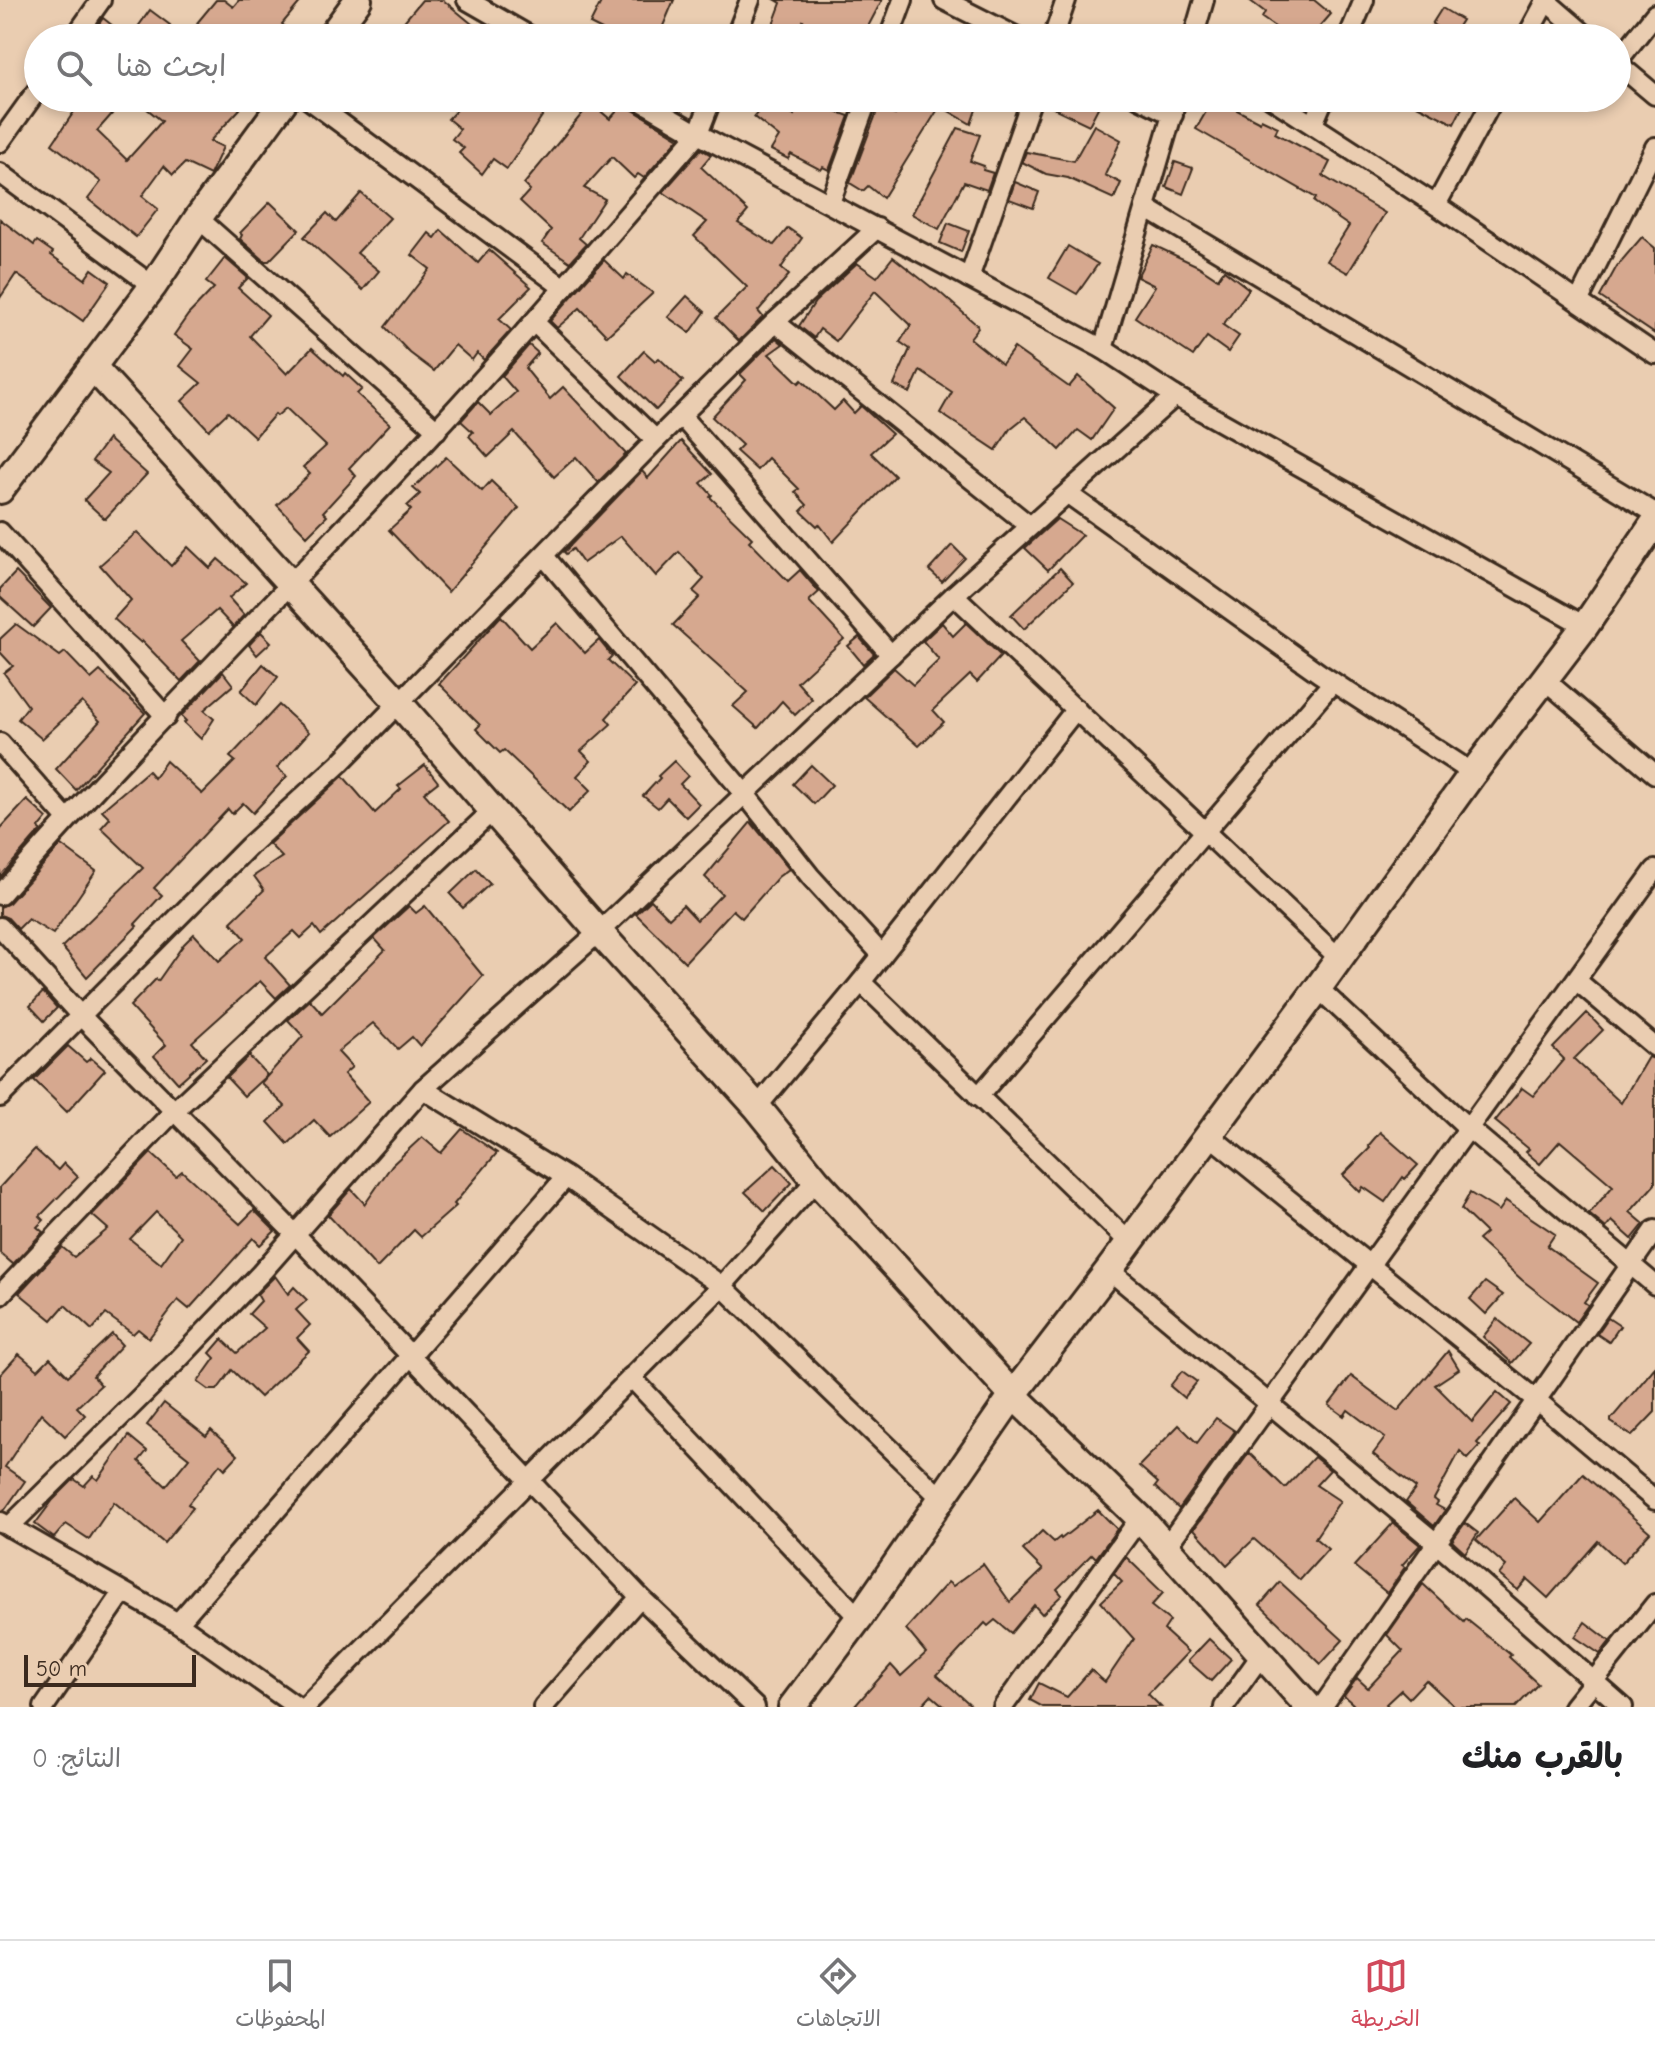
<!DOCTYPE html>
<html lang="ar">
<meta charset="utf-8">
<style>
:root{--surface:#fff;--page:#f2f2f2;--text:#202124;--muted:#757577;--line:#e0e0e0;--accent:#d1495b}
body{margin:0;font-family:"Comic Neue","Playpen Sans Arabic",sans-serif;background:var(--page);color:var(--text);direction:rtl}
.scale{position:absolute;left:24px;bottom:20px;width:172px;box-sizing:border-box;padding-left:8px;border:4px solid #3b2a1e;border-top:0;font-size:22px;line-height:28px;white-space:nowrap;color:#3b2a1e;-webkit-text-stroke:6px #eacdb1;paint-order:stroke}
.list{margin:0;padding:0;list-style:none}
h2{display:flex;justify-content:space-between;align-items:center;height:104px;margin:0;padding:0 32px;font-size:34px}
h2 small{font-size:26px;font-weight:400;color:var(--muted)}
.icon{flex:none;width:44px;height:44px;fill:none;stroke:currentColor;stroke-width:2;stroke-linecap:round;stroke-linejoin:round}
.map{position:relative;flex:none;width:1655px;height:1707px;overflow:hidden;direction:ltr}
.search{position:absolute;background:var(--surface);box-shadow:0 4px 12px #0003;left:24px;right:24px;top:24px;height:88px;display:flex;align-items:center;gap:20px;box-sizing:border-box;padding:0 28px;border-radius:44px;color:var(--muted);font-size:30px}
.sheet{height:232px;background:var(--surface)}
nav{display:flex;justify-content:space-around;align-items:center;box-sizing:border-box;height:112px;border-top:2px solid var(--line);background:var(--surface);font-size:22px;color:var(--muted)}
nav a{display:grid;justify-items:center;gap:4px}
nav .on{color:var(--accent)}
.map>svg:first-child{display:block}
.building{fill:#d6a88f;stroke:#3b2a1e;stroke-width:2;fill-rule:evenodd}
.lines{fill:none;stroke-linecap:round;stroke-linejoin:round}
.street-casing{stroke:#3b2a1e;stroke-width:24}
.secondary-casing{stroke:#3b2a1e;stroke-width:32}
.street{stroke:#eacdb1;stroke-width:18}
.secondary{stroke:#eacdb1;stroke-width:26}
</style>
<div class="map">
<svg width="1655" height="1707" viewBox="0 0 1655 1707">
<rect width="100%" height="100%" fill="#eacdb1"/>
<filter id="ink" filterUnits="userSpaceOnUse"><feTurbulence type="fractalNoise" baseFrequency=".0125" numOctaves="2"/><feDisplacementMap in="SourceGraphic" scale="16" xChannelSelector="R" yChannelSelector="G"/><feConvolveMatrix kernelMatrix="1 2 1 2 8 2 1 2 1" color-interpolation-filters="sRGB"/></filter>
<g filter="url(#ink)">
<g class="building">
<polygon points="216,0 224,0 233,7 239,0 302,0 282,24 285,27 275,38 213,38 197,23"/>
<polygon points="422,0 443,0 489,38 390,38"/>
<polygon points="602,0 674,0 658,38 597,38 602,30 590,24"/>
<polygon points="776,0 882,0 862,38 825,38 803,21 797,38 768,38 781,3"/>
<polygon points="1249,0 1314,0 1331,14 1310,38 1291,38 1262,18 1265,12"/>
<polygon points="1442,8 1462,20 1452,36 1432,24"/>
<polygon points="150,10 170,25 161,38 130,38"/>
<polygon points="103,18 128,38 89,38"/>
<polygon points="154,98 228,98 240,109 210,141 223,147 210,175 185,163 173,175 164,166 142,196 158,209 136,237 88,199 101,182 52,144 78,106 85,111 96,100 112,114 97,131 127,160 162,121 146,108"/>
<polygon points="468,98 554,98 507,169 493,159 482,174 459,153 464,148 452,139 460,129 448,119"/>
<polygon points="769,98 794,115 803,98 830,98 824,107 849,116 829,170 823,167 821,170 791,154 788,159 771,150 779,137 754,117"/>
<polygon points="901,98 980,98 971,124 940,106 883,198 868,186 863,191 850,183 878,109 895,115"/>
<polygon points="1044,98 1103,98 1089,125 1043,103"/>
<polygon points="1214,98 1260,122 1261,119 1278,127 1275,133 1330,162 1323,176 1385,213 1348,273 1327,261 1349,226 1314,202 1316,198 1196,129"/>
<polygon points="1403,98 1442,98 1462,108 1454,124"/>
<polygon points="625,102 630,108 679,138 644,178 638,174 634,178 612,157 584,188 605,199 579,238 586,244 570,262 542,243 551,230 520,201 530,190 524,184 591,103 610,119"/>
<polygon points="1094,125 1121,140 1105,175 1121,183 1114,199 1068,178 1046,174 1022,162 1026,152 1074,161"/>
<polygon points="958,128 980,135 970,161 984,166 983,170 993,173 987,190 964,182 939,229 912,214"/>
<polygon points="701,149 711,155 701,167 748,211 738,223 774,245 788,228 802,238 781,268 789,275 758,311 763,317 739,341 716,318 747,287 694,236 707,222 663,192"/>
<polygon points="1175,162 1193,168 1183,194 1166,187"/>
<polygon points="1015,182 1039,192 1033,208 1009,199"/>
<polygon points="361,193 390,218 357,253 379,271 363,290 304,237 327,213 336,222"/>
<polygon points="270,202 299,230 269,261 265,261 240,239 242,235 240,233"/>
<polygon points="0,219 34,245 37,241 53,252 51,255 85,279 92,269 110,282 83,321 16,274 0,298"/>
<polygon points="948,223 969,231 961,252 940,243"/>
<polygon points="441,230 478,263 489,250 531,287 499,319 511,330 484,360 477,353 472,360 455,345 434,371 410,353 385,327 430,269 412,255 429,233 435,238"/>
<polygon points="1642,237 1655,248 1655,334 1600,297 1617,266"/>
<polygon points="1153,245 1198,266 1218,279 1224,270 1249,289 1223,325 1239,336 1228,352 1207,337 1193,356 1135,317 1155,286 1137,277"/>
<polygon points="1068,246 1098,264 1077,294 1049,278"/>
<polygon points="893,257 935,290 936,289 977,325 978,328 970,338 1002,364 1014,348 1069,387 1078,376 1114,408 1092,440 1078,430 1060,450 1025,417 1010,429 996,450 940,413 952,392 920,371 910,393 894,385 910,349 900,342 911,325 875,291 836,341 820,329 814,338 799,326 815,302 857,263 877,277"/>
<polygon points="225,258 248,278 238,288 268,315 250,336 287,374 312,348 343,376 345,373 362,389 357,394 390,424 349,468 356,476 323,512 327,516 307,536 277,505 310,474 303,467 326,446 286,408 277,416 275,414 255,437 228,412 209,430 182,401 201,383 180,366 193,349 174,335 188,315 214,288 206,282"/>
<polygon points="604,260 624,279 627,274 653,293 607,336 580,308 557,328 550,321"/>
<polygon points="687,296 705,312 690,333 668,317"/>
<polygon points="776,338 783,344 769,354 799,383 802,380 834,410 843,401 854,413 861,406 892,434 871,453 895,476 833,542 819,524 817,526 801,511 807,505 795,492 799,489 768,458 757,470 736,451 742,445 712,417 746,380 740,374"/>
<polygon points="529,345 538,353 525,368 550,399 563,387 626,454 598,482 576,457 554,477 514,432 488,457 469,436 473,432 461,421 478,402 491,415 516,392 502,376"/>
<polygon points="644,351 655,361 659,358 683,381 656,410 621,376"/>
<polygon points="108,439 147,474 105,519 84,500 109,473 92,461"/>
<polygon points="681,441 712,474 701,483 712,495 710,497 752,538 749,541 788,581 800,570 819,592 809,601 844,639 797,682 812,699 795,715 782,701 758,728 733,706 748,692 673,625 700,597 693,591 704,579 679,552 656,576 621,536 583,563 573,549 566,554 564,552 642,471 648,478"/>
<polygon points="446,457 482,491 491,481 519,508 448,592 389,530 411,510 407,506 420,494 413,488"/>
<polygon points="1057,519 1082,535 1048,570 1025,548"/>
<polygon points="137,532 171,566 188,547 210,568 218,559 246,583 229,598 244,615 233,627 217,610 181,641 200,661 181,681 142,641 141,643 114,619 131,600 100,565"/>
<polygon points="952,545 965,558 942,582 929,570"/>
<polygon points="1060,568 1073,582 1024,629 1011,615"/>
<polygon points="16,572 51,608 33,627 0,597 0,589"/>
<polygon points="501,616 530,648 557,623 585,653 599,640 612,656 608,660 635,686 606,718 611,724 581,751 591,761 577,776 591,790 569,812 504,750 500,753 476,729 480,725 439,684"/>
<polygon points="942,623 953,636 966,623 1001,656 977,682 970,675 933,710 944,722 919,746 864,697 894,668 913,685 939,660 923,641"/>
<polygon points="16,624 60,656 65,652 91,679 100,671 145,713 76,790 56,769 100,721 82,702 42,739 18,719 28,706 4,673 13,666 0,652 0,639"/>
<polygon points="261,632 271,642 257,655 249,645"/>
<polygon points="859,637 874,654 863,664 848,646"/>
<polygon points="263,664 278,677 256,705 241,691"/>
<polygon points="223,672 233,685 204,710 214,719 201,739 184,723 186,721 181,716"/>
<polygon points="279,705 309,732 277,768 287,776 253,813 243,803 232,814 228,809 154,888 162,895 135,924 137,926 87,977 62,947 143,868 101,828 110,818 102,810 148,771 154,778 166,761 202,794 235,761 230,757"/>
<polygon points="674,761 688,776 680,784 699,804 686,817 667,798 658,808 643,796 660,778 658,776"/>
<polygon points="425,765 438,782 424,793 449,821 321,935 314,926 301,938 294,931 265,957 290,985 276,998 260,981 192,1042 206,1058 178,1083 154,1056 166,1045 130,1006 156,979 158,981 184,944 194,934 219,961 245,938 231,922 264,890 254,876 282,857 269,844 343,776 375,813 401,789 398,786"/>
<polygon points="811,765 832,785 814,804 793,784"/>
<polygon points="27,800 47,818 39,828 41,830 0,877 0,829"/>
<polygon points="751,822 789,869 778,877 742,918 733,910 685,962 636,914 651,900 669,918 683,905 697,920 722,894 705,877"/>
<polygon points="61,845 96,871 53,934 28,919 18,929 8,918 0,915 0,907 9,903"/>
<polygon points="476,869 490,884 463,908 450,894"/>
<polygon points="409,906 416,913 425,906 483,976 420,1046 412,1037 398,1049 373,1023 338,1052 352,1067 344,1074 369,1102 330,1137 314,1120 288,1144 268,1122 285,1106 261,1083 303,1036 288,1020 310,1000 322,1013 385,950 374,938"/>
<polygon points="43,992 57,1008 44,1021 30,1006"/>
<polygon points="1587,1013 1603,1030 1574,1059 1621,1103 1648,1057 1655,1059 1655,1184 1630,1212 1644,1224 1632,1239 1612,1221 1606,1228 1589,1214 1613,1186 1560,1141 1540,1164 1526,1152 1529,1149 1495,1121 1522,1088 1533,1096 1564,1059 1553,1048"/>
<polygon points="68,1046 86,1062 91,1058 105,1070 67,1112 34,1080"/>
<polygon points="249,1056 267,1075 244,1096 227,1078"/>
<polygon points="462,1129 497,1153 454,1204 456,1206 421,1237 414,1230 377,1268 328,1215 351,1189 365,1204 392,1165 422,1137 441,1153"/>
<polygon points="1380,1132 1418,1165 1405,1179 1403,1177 1385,1202 1363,1187 1360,1192 1343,1175 1370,1148 1368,1146"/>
<polygon points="35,1149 58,1170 64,1163 78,1177 40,1216 44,1220 37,1227 43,1232 13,1264 0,1253 0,1187"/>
<path d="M151,1153L176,1176L182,1171L240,1224L254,1210L275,1231L260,1245L253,1238L189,1309L178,1300L149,1338L138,1329L133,1334L106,1314L92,1330L65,1305L52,1320L19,1293L62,1247L74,1257L108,1229L92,1215ZM156,1212L181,1236L161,1264L130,1239Z"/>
<polygon points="775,1165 792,1183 765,1211 745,1192"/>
<polygon points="1470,1193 1499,1211 1506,1201 1555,1234 1547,1246 1598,1283 1584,1302 1588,1305 1576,1322 1522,1280 1478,1240 1486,1233 1461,1209"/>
<polygon points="275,1276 288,1294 294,1287 307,1300 296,1310 310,1325 297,1338 309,1351 260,1397 232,1370 217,1390 209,1390 198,1382 215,1358 210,1353 222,1339 237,1353 265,1328 249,1314 261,1301 257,1294"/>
<polygon points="1485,1282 1503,1295 1486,1314 1470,1299"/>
<polygon points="1608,1318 1620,1326 1609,1342 1597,1334"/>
<polygon points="1497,1319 1529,1344 1512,1363 1483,1337"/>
<polygon points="112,1334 122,1345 93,1376 101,1385 77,1407 85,1415 65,1436 41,1413 5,1467 25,1481 4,1511 0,1510 0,1375 19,1354 38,1370 50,1358 68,1376"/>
<polygon points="1448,1351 1459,1369 1435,1385 1472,1422 1497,1392 1511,1404 1477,1443 1480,1446 1468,1459 1460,1451 1434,1499 1438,1502 1436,1505 1445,1510 1434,1526 1406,1502 1416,1488 1373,1454 1385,1438 1348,1410 1344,1416 1329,1405 1351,1376 1398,1411"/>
<polygon points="1655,1367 1655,1412 1632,1436 1611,1422 1611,1419"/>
<polygon points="1182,1371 1197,1382 1184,1398 1170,1386"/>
<polygon points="164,1403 206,1436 211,1430 238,1455 225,1469 220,1464 188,1504 193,1508 164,1543 114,1502 89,1539 66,1524 54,1538 35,1524 53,1500 74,1479 84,1486 93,1476 98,1480 129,1436 147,1451 139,1461 166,1486 189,1458 147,1425"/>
<polygon points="1216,1418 1235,1431 1179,1509 1155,1487 1158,1483 1139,1466 1179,1425 1197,1443"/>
<polygon points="1249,1453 1285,1488 1314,1457 1330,1470 1316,1485 1340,1501 1315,1538 1328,1549 1300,1580 1254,1539 1227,1565 1194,1529"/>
<polygon points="1583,1474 1650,1532 1622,1563 1598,1541 1548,1598 1527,1579 1518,1590 1499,1575 1506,1566 1476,1540 1514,1498 1540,1522"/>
<polygon points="1098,1510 1117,1529 1096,1558 1092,1554 1057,1589 1062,1595 1042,1614 1034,1605 1011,1633 995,1620 988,1626 985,1623 937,1675 973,1707 945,1707 931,1695 920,1707 854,1707 891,1665 901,1676 926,1653 906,1629 948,1582 953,1586 983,1564 1010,1602 1043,1570 1023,1550 1042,1531 1054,1542 1060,1537 1061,1539"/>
<polygon points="1393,1523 1420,1545 1402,1565 1405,1567 1387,1593 1354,1566"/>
<polygon points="1465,1523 1478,1533 1465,1553 1452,1541"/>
<polygon points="1126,1557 1163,1593 1151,1606 1170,1621 1164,1630 1188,1652 1148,1694 1161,1707 1043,1707 1030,1700 1039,1683 1067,1697 1091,1670 1105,1682 1134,1639 1101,1602 1122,1582 1114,1574"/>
<polygon points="1280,1582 1343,1640 1321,1664 1260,1605"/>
<polygon points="1423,1584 1464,1622 1466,1619 1511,1655 1509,1657 1538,1684 1516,1707 1455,1707 1426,1680 1409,1698 1401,1690 1386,1704 1389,1707 1350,1707 1353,1704 1344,1696 1357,1678 1368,1688 1403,1651 1387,1635"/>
<polygon points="1585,1622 1610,1641 1600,1654 1575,1637"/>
<polygon points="1209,1639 1231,1659 1211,1681 1188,1661"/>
</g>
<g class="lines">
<g class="street-casing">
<g id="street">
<polyline points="467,0 533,38"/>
<polyline points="944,0 1019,38"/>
<polyline points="1545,0 1589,38"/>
<polyline points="74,38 101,0"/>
<polyline points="735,38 750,0"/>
<polyline points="889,38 903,0"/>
<polyline points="1053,38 1066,0"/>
<polyline points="1193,38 1204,0"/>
<polyline points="1348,38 1364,0"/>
<polyline points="1526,38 1546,1"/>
<polyline points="1617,62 1655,14"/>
<polyline points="1617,63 1655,95"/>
<polyline points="307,98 564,288"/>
<polyline points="636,98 698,134 1103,349 1175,396 1585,626"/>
<polyline points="1139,98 1173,115"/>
<polyline points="1271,98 1436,205 1655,354"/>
<polyline points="1313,124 1324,98"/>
<polyline points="0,142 38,89"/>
<polyline points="0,173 153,286"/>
<polyline points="830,203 868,98"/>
<polyline points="1436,205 1494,98"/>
<polyline points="1146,208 1655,513"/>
<polyline points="198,218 437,430"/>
<polyline points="969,278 1032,98"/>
<polyline points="1579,300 1655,147"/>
<polyline points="534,322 656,440"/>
<polyline points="775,322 1030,526"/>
<polyline points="1103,349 1177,98"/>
<polyline points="681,416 891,655"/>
<polyline points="1068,494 1319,673 1473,773"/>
<polyline points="0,532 166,717"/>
<polyline points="544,556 745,794 810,876 882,955"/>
<polyline points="954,595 1339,958"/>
<polyline points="1545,680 1655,774"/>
<polyline points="0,743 67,819"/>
<path d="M0,895C141,735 293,585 438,428C527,332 612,232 698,134L712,98"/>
<polyline points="0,927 80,1015 294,1233 640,1597 755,1707"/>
<polyline points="1576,980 1655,1047"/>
<polyline points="861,982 1129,1242"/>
<polyline points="1318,988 1467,1127 1655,1285"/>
<polyline points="423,1089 566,1177 722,1286 942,1499"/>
<polyline points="0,1097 249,846 340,763 656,440 775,322 877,228"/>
<polyline points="978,1097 1333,682"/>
<polyline points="757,1107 861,982 1076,709"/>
<polyline points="1209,1135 1535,1399 1655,1500"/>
<polyline points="1109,1270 1436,1543 1623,1707"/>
<polyline points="0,1295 174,1111 492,811"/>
<polyline points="631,1377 859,1618"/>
<polyline points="1,1522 178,1623 297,1707"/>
<polyline points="9,1527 176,1362 261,1273 423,1089 599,932 954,595 1175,396"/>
<polyline points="1166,1547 1655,870"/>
<polyline points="178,1623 566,1177"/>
<polyline points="44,1707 122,1594"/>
<polyline points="305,1707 722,1286 816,1180"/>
<polyline points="543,1707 640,1597"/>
<polyline points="1003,1707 1140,1518"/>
<polyline points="1224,1707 1262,1654"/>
<polyline points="1322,1707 1655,1230"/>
<polyline points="1573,1707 1655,1604"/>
</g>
</g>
<g class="secondary-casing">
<g id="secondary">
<polyline points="330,38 358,0"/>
<polyline points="93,367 398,702 599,932 757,1107 816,1180 1013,1395 1140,1518 1309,1707"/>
<polyline points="0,490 153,286 198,218 286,98"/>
<polyline points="792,1707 859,1618 1013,1395 1109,1270 1318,988 1473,773 1585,626 1655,522"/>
</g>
</g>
<use href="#street" class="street"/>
<use href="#secondary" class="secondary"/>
</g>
</g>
</svg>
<div class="scale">50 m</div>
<div class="search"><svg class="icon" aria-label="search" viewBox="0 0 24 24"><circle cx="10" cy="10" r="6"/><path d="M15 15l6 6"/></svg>ابحث هنا</div>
</div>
<section class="sheet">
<h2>بالقرب منك<small>النتائج: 0</small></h2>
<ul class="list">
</ul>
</section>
<nav>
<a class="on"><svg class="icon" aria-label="map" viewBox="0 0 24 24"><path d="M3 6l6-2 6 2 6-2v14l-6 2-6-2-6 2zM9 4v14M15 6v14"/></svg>الخريطة</a>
<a><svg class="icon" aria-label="directions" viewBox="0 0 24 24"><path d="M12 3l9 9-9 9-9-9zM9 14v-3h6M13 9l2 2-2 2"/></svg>الاتجاهات</a>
<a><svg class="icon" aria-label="saved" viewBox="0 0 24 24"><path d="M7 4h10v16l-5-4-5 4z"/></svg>المحفوظات</a>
</nav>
